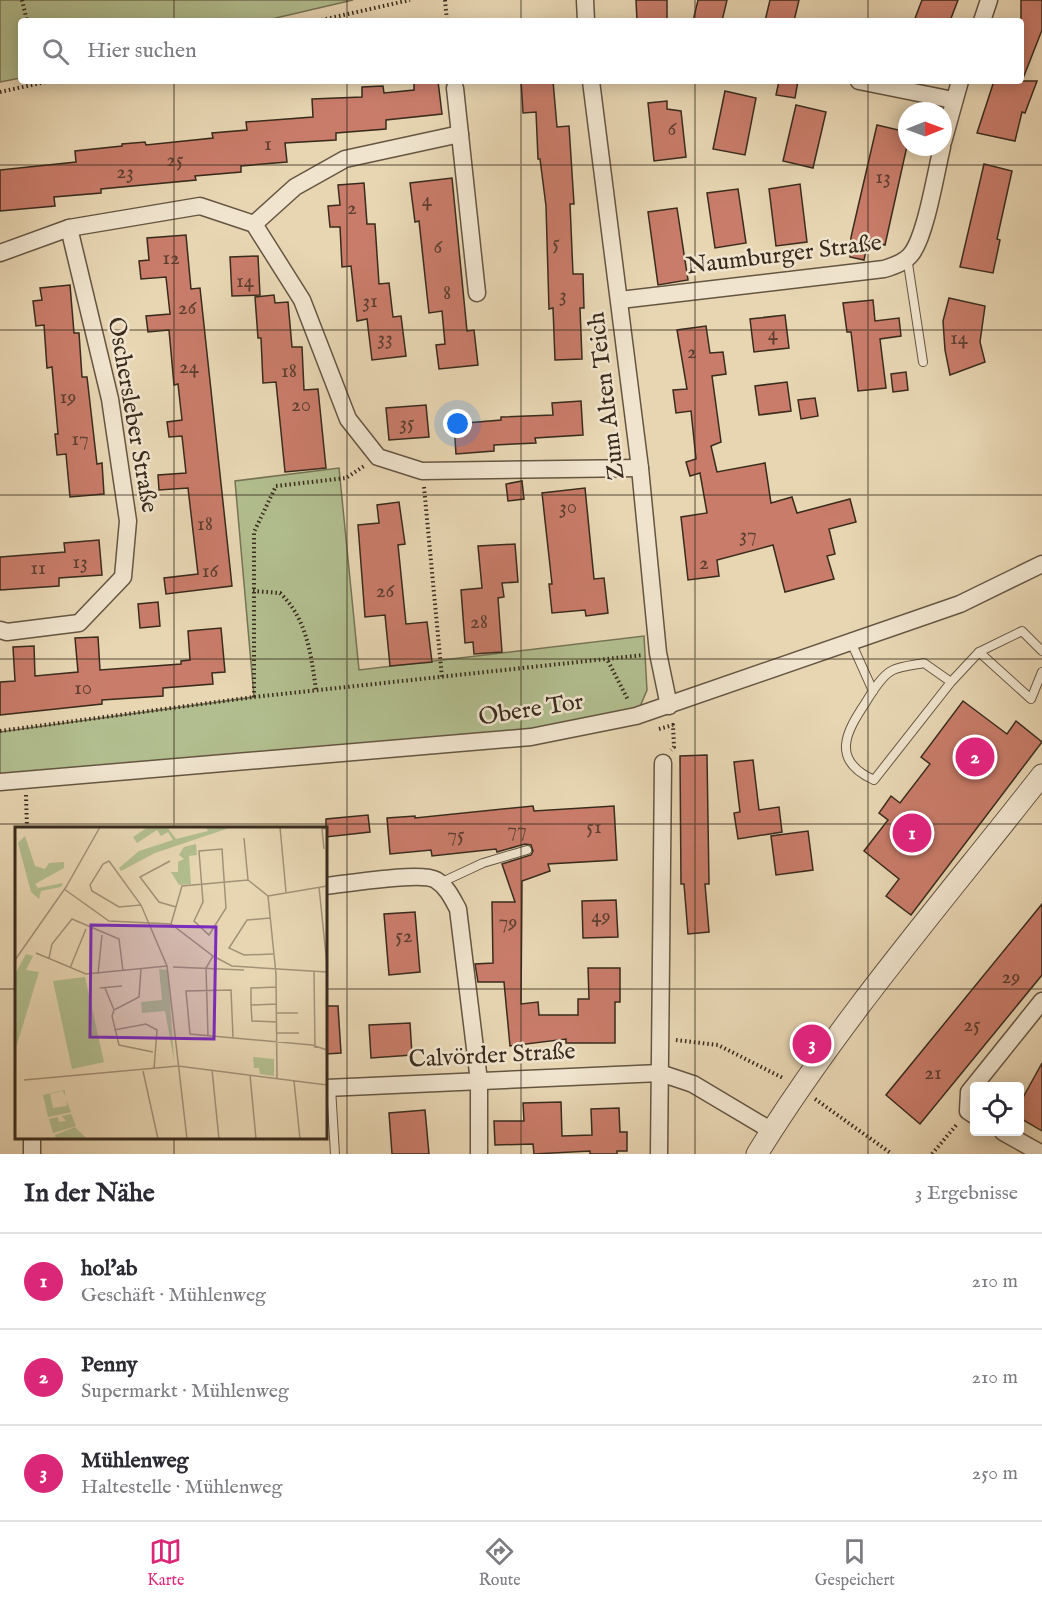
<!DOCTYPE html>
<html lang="de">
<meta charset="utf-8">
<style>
:root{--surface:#fff;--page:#f2f2f3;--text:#2b2b33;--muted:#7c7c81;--line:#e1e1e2;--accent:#db2777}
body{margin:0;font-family:"IM FELL English",serif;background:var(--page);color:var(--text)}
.controls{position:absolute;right:18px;bottom:18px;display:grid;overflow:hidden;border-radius:6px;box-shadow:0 3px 15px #0003}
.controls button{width:54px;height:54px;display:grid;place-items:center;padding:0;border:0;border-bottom:2px solid var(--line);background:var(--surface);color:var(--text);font:30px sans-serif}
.compass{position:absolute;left:898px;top:102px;width:54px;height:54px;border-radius:50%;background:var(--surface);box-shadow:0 3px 15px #0003;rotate:89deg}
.you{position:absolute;left:458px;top:424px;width:21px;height:21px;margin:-15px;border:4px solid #fff;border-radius:50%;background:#1a73e8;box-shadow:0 0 0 9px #1a73e833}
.badge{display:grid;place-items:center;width:39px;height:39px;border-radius:50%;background:var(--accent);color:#fff;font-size:20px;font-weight:700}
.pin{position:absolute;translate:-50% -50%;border:3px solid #fff;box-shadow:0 2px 6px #0006}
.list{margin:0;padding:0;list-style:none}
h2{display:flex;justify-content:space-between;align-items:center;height:78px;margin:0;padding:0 24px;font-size:26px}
h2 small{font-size:20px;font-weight:400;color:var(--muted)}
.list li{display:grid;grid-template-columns:39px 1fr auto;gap:18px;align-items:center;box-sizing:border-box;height:96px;padding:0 24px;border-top:2px solid var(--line)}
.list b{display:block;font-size:22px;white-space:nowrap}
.list p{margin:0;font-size:20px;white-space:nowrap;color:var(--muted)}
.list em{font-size:20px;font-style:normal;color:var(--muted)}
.icon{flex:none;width:33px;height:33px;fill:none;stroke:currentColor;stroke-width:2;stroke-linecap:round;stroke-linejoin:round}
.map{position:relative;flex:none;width:1042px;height:1154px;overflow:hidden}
.search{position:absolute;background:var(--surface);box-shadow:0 3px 15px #0003;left:18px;right:18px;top:18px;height:66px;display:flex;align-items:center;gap:15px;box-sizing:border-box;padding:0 21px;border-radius:6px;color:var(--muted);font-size:22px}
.sheet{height:366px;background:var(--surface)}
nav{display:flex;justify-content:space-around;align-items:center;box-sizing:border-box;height:84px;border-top:2px solid var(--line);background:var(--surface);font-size:16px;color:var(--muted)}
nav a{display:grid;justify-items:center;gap:3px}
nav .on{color:var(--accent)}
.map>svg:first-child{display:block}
.green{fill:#b2be8f;stroke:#767456;stroke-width:1.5}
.building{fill:#c97c6a;stroke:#392b1d;stroke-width:1.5}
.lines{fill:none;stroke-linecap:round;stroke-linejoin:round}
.service-casing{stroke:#655642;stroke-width:10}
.minor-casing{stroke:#655642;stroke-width:19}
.tertiary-casing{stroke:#655642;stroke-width:23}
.path{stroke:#392b1d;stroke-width:4;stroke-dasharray:1.5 3;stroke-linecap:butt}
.service{stroke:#f0e4ce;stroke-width:8}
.minor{stroke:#f0e4ce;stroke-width:16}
.tertiary{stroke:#f0e4ce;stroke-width:21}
.grid{fill:none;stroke:#392b1d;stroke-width:1.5;stroke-opacity:0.55}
.labels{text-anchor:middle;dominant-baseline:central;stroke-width:5;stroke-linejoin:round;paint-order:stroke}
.number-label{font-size:21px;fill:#5d3f30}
.street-label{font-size:24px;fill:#392b1d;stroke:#f0e4ce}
.inset-road{fill:none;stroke:#a29277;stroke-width:1.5}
.view{fill:#7b2cbf;fill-opacity:0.15;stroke:#7b2cbf;stroke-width:3}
.inset-edge{fill:none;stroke:#392b1d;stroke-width:3}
</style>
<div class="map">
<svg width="1042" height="1154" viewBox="0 0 1042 1154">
<rect width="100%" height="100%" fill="#e8d6b3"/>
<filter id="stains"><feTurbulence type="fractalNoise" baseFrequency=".00333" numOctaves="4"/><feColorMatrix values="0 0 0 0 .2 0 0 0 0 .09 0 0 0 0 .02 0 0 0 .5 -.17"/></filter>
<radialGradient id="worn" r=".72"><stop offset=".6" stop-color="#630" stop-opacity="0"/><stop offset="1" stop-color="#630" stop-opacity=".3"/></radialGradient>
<g class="green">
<polygon points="0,0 353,0 263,21 21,21 21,78 0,82"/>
<polygon points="339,468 359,670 644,636 647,690 636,716 531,737 0,784 0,732 254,697 235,481"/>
</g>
<g class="building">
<polygon points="636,0 667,0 667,21 637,21"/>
<polygon points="698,0 727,0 722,21 693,21"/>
<polygon points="770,0 799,0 794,21 765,21"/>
<polygon points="922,0 958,0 950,21 914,21"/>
<polygon points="1021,0 1042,0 1042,30 1022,81 1037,81 1025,113 1022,112 1015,141 977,133 994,81 1021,81"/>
<polygon points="414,81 438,81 442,114 386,120 386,129 336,133 336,140 285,143 287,162 241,166 241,172 195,176 196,180 101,189 101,193 54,197 55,206 0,211 0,170 76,162 75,151 122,146 122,144 145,142 146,145 213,138 212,133 247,130 246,122 313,117 312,99 362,97 362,87 383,86 384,93 414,90"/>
<polygon points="521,81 553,81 557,127 569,126 574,204 570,204 573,274 583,274 584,308 580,308 582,359 555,360 553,308 549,309 546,206 540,159 538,159 536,112 523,113"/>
<polygon points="779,81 798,81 795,98 776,95"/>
<polygon points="725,91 756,98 745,155 713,149"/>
<polygon points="667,101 667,109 681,111 686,157 654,161 648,103"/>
<polygon points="796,105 826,112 813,168 783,161"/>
<polygon points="877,125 907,132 907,146 885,245 868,241 864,260 850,257 851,237"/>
<polygon points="984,164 1012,171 997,239 1000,240 993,273 960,267"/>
<polygon points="452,178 467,331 474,330 478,365 439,369 436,345 445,344 442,311 429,313 419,221 415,222 410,183"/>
<polygon points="364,183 367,224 375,224 379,284 389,283 393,317 401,316 406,356 372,360 367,319 357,321 351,266 342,267 340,227 330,227 328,206 340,205 338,185"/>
<polygon points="800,184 807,242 776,246 769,189"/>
<polygon points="738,189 746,243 715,248 707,193"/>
<polygon points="677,208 688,280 658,285 648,212"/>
<polygon points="186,235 191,289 200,288 232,586 166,594 164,578 198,574 188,488 159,490 158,475 186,473 182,436 169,437 167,422 182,420 178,384 174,385 169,330 148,332 146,316 170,314 166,277 141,279 139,261 149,260 147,238"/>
<polygon points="258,256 260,295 232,296 230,257"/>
<polygon points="70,285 74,333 79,333 82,377 87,377 97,464 102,463 104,494 70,497 66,454 57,455 55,434 58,434 52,367 47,368 44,325 36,326 33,301 42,300 40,288"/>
<polygon points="274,295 275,303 288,302 292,347 302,347 304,390 318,389 326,468 285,472 276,382 263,383 261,338 258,338 255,297"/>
<polygon points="949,298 985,306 980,342 985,362 950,375 945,350 943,321"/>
<polygon points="873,300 875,321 899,318 901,336 880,339 886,388 858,391 851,332 847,332 843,303"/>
<polygon points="785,315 789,348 754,352 750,319"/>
<polygon points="706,326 710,353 723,352 726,374 712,376 721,442 711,446 717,472 765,463 771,503 792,497 797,513 850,499 856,522 829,529 835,554 827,556 834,579 785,592 773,545 717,560 719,576 688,580 681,517 707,513 700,473 690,476 686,462 696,459 691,411 676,413 673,390 687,389 677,330"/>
<polygon points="906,372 908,390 893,392 891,374"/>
<polygon points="787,382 791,411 759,415 755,386"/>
<polygon points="815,398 818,416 801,419 798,400"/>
<polygon points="581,401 583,435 535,438 536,443 494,445 494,451 456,454 454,424 501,420 501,417 553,415 552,403"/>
<polygon points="426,405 429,437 389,440 386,408"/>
<polygon points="522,481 524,499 508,501 506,484"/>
<polygon points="585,488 594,579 604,578 608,613 586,616 585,610 552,613 549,584 552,584 542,493"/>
<polygon points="399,502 405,544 398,545 406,624 427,622 432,662 390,666 385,615 365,617 358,525 379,523 377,505"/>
<polygon points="99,540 102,575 59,578 59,586 0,590 0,557 65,552 64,543"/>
<polygon points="515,544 518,582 502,583 504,597 498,598 502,652 474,654 473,642 465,643 461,590 482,588 478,546"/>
<polygon points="158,602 160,626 140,628 138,604"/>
<polygon points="221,628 225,672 212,673 213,684 163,688 163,696 102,700 102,704 0,715 0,682 15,681 13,647 34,646 35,676 78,672 75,638 98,637 100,670 181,664 181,661 190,660 188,631"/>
<polygon points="963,701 1007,734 1016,721 1042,742 911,915 886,896 899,879 864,851 888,820 879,813 891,796 900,803 930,764 921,757"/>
<polygon points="707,755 709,884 705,884 709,932 688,934 684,884 681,884 680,756"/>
<polygon points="753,760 759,810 779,807 782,832 738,839 734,813 740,812 734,762"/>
<polygon points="533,806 534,811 614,806 617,860 548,864 550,871 522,881 521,1004 538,1002 539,1015 578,1015 578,999 589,999 588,968 620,968 620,1002 615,1002 615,1043 566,1043 566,1039 510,1046 504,982 478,982 475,964 493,963 492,902 515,902 502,864 531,855 533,851 531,845 525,844 497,852 496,849 432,856 431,850 390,854 387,818 415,816 415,818"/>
<polygon points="368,815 370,832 326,837 326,819"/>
<polygon points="808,831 813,870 776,875 771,836"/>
<polygon points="616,900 618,937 583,938 582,901"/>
<polygon points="1042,904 1042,975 920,1124 886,1095"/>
<polygon points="415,912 420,972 389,975 384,914"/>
<polygon points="326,1006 338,1006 341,1053 326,1054"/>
<polygon points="410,1023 412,1055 371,1058 369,1025"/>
<polygon points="1042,1063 1042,1131 1020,1118 1020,1103"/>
<polygon points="561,1102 562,1136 592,1135 591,1109 619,1108 620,1132 627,1132 627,1151 617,1151 617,1154 590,1154 590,1151 534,1154 533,1144 495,1145 494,1121 524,1121 523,1103"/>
<polygon points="425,1110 429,1154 392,1154 389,1113"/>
</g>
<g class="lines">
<g class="service-casing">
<g id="service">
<polyline points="907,257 923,362"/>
<polyline points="851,642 873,691"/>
<polyline points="979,652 1031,699 1042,672"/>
<path d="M951,682L924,663C914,665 902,666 893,670C882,675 872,692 866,702C846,732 830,760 874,780L951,682L979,652L1022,631L1042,651"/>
<polyline points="440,883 483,863 527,850"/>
<polyline points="331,1088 335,1154"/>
</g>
</g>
<g class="minor-casing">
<g id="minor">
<polyline points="585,0 586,21"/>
<polyline points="982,21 989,0"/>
<polyline points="591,81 640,468 658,653 669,706"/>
<polyline points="859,81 953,100"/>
<polyline points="455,88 477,293"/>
<polyline points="943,142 960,81"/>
<polyline points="254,224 295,187 345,159 460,134"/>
<polyline points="0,253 69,228 200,206 254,224 302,300 348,419 378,457 422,471 640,468"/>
<path d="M620,300L884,269C894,266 906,262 912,253C926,234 936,172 942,147"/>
<polyline points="0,630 7,632 79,623 123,577 128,521 110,399 69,228"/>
<polyline points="0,782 531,737 636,716 960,604 1042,564"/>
<path d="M326,886C346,884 421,871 436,880C447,887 452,898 458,909L479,1081V1154"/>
<polyline points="326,1088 660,1073 693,1084 772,1131"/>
<polyline points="974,1115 968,1111 969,1092 1042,1001"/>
<polyline points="1003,1132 1042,1154"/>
<polyline points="32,1154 32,1138"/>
<polyline points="659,1154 663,763"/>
</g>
</g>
<g class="tertiary-casing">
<path id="tertiary" d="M757,1154C840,1020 945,899 1042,775"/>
</g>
<g class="path">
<polyline points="22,0 27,21"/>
<polyline points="445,0 447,21"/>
<polyline points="317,21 410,0"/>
<polyline points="0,92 50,81"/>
<polyline points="424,487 442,678"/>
<path d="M253,591L280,593C307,619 311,654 316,690"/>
<polyline points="608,661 628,700"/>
<polyline points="254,697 254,532 276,486 346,478 364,466"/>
<polyline points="659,729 673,725 674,747 671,750"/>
<polyline points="0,731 254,697 643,655"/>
<polyline points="26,795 27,828"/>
<polyline points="676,1040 718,1045 783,1078"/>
<polyline points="815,1099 892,1154"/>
<polyline points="932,1154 958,1123"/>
</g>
<use href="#service" class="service"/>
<use href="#minor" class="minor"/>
<use href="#tertiary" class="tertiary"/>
</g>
<path class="grid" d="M174,0V21M347,0V21M521,0V21M695,0V21M868,0V21M174,81V828M347,81V1154M521,81V1154M695,81V1154M868,81V1154M0,165H1042M0,330H1042M0,495H1042M0,659H1042M0,824H1042M0,989H16M326,989H1042M174,1138V1154"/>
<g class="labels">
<g class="number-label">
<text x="672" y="129">6</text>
<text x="268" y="144">1</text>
<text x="175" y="160">25</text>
<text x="125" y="172">23</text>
<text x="883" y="177">13</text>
<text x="427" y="200">4</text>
<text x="352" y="208">2</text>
<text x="556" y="243">5</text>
<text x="438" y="247">6</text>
<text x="171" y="258">12</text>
<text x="245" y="281">14</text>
<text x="447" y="293">8</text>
<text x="563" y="295">3</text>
<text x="370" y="301">31</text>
<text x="187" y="308">26</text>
<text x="773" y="334">4</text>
<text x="385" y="338">33</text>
<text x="959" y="338">14</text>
<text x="692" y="352">2</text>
<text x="189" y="367">24</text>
<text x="289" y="371">18</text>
<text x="68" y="397">19</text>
<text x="301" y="405">20</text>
<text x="407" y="423">35</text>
<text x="80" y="439">17</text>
<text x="568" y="507">30</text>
<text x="205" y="524">18</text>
<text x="748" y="535">37</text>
<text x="80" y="562">13</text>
<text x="704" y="563">2</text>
<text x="38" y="568">11</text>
<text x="210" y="571">16</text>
<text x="385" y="591">26</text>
<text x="479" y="622">28</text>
<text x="83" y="688">10</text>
<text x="594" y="827">51</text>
<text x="517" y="830">77</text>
<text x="456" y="835">75</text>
<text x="601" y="916">49</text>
<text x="508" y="922">79</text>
<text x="404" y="936">52</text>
<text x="1011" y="977">29</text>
<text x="972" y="1025">25</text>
<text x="933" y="1073">21</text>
</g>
<g class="street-label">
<text transform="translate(784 255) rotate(-7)">Naumburger Straße</text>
<text transform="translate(607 396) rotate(-97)">Zum Alten Teich</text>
<text transform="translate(132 415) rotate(80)">Oschersleber Straße</text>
<text transform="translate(531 710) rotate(-9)">Obere Tor</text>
<text transform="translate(492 1056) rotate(-3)">Calvörder Straße</text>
</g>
</g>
<g transform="translate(15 827)">
<rect width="312" height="312" fill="#e8d6b3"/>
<path d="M133,0H152L161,12L193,4L191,0H217L140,26L106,44L104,41L124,24L158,13L153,5L146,9L142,3L122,16L118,10ZM10,9L20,39L30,42L34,36L49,35V41L20,57L23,61L48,56L46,60L26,64L24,72L16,65L3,16ZM181,17L182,28L174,29L176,57L164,58L156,45H163V35L169,32L164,28L169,20ZM11,127L18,129L11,143L24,145L0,224V147ZM144,142L153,143L159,234L150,184L127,186L126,175L147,173ZM70,150L89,235L57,242L38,154ZM238,230L259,232V249L245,247L244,241H239ZM50,263V269L48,264L35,267L38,281L52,279L51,273L56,285L33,290L28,268ZM56,287L61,299L38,306L34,292L43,290L44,295L51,294L47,289ZM60,300L72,312H41L40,308Z" fill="#b2be8f"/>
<path class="inset-road" d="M265,0L271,65M229,11L233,53M207,22L211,81L194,108L179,94L188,75L184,24ZM309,22L307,2L312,1M155,34L125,50L144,75L161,80M304,60L312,138M49,62L94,94L156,97L198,129L217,139L312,145M253,69L261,147L262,251M253,69L312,59M126,78L104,80L77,64L75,58L88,37L94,34L126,78L152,139L172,312M255,91L232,93L214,121L229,128L258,127M156,97L167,59L233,53L253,69M21,126L71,147L152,139M34,131L37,117L57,92L104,112L108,144M0,133L51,60L85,0M158,140L229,143M55,141L71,102M126,142L124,170L99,183L97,189L104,218L138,225M299,145L300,221M83,147L87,108M261,160L236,161V178L237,194L262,195M85,161L107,159M90,161L99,183M236,178L261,177M262,186H283M99,203L131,197L142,203L139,242M262,206H284M193,209L191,141L198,129M218,210L216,163L171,164L175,207L297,218L312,223M197,243L204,312M128,244L143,312M235,248L241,312M9,253L163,239L312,258M279,254L285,312"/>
<path class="view" d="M76,98L201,100L199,212L75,210Z"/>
<rect width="312" height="312" class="inset-edge"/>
</g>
<rect width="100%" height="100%" filter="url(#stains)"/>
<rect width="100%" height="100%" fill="url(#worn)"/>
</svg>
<div class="controls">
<button><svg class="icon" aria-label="locate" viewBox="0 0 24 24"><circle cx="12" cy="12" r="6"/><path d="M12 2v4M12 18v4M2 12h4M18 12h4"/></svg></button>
</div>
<svg class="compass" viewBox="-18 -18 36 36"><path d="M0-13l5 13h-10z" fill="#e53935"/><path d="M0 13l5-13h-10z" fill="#7c7c81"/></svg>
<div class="you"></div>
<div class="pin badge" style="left:912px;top:833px">1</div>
<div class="pin badge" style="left:975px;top:757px">2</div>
<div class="pin badge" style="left:812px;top:1044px">3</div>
<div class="search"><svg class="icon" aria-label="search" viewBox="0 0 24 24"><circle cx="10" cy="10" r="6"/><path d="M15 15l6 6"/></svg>Hier suchen</div>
</div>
<section class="sheet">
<h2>In der Nähe<small>3 Ergebnisse</small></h2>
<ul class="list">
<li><span class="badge">1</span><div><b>hol'ab</b><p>Geschäft · Mühlenweg</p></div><em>210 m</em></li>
<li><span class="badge">2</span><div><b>Penny</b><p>Supermarkt · Mühlenweg</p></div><em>210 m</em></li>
<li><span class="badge">3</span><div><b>Mühlenweg</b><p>Haltestelle · Mühlenweg</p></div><em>250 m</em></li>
</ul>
</section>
<nav>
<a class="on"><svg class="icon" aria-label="map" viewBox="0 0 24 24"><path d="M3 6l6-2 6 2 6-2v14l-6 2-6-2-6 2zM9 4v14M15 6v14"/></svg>Karte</a>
<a><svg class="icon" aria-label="directions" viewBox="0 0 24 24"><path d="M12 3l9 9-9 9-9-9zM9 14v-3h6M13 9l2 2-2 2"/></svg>Route</a>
<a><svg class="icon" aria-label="saved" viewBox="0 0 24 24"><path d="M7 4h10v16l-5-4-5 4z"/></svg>Gespeichert</a>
</nav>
